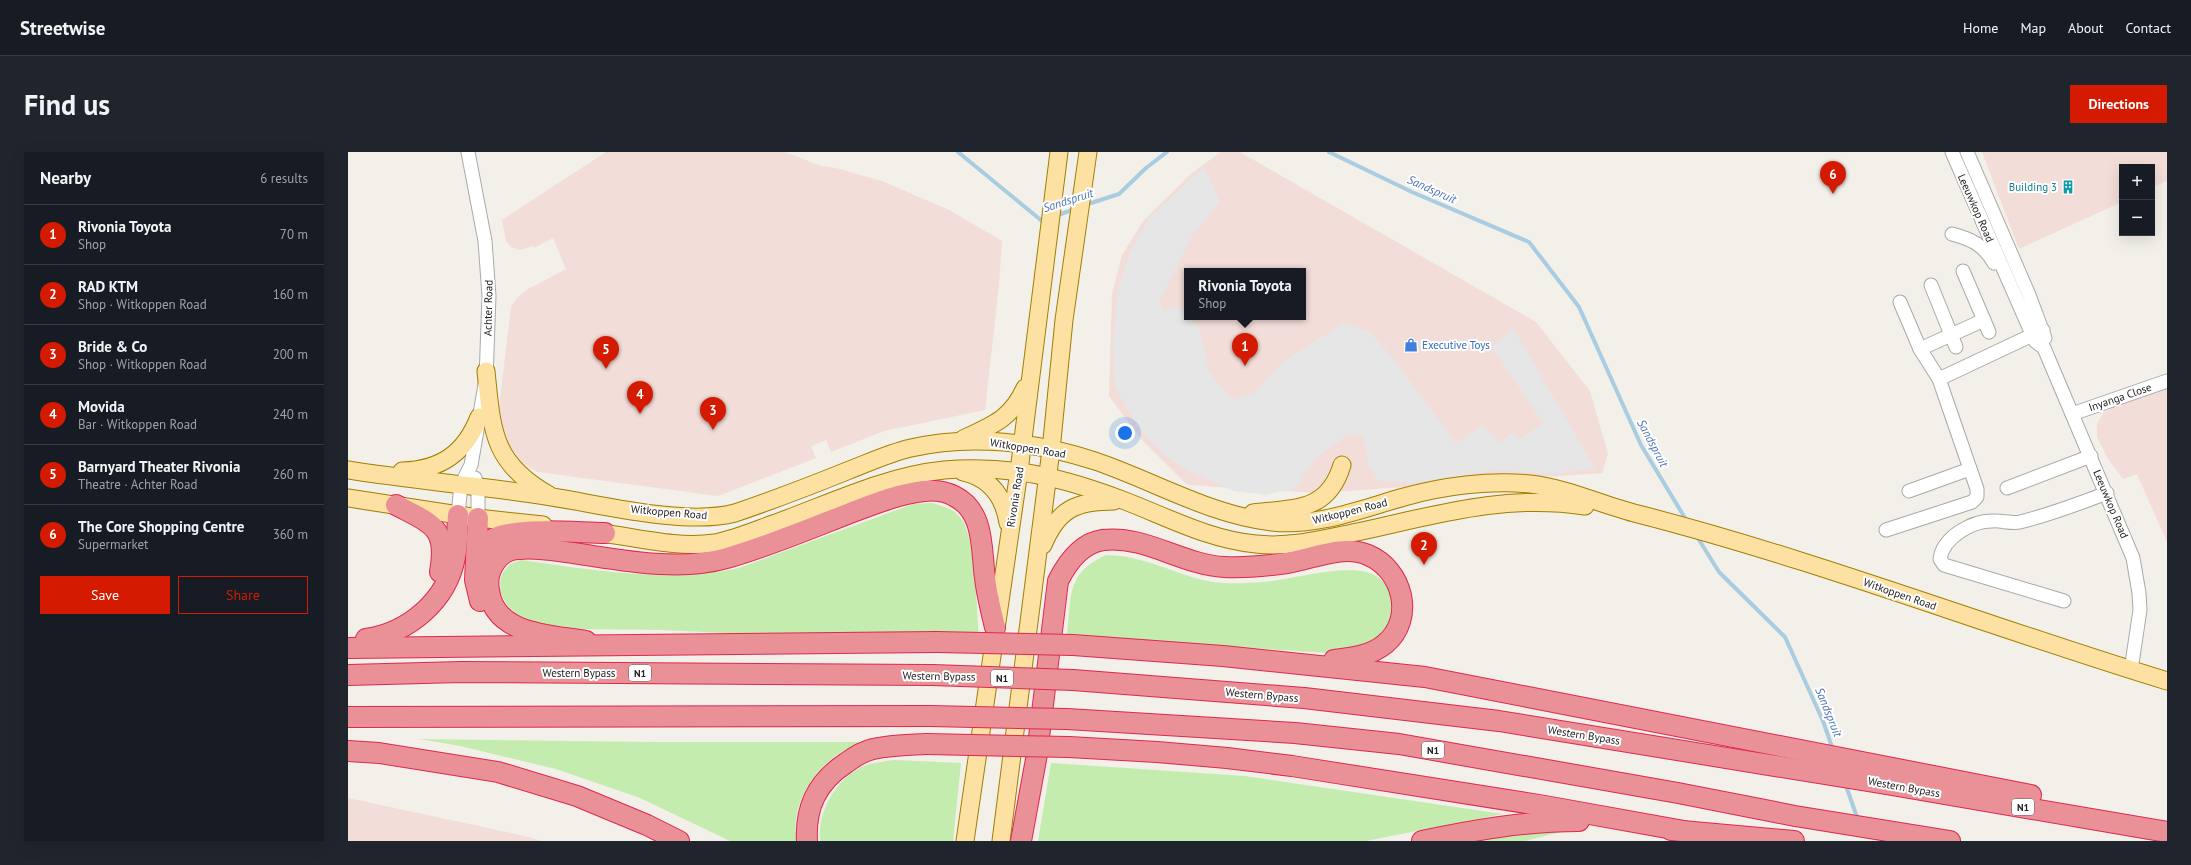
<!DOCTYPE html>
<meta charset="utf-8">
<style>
:root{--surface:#171b24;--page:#20242c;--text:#f1f3f6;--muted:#9ea1a6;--line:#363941;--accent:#d41a00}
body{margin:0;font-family:"PT Sans",sans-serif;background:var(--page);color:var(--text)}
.controls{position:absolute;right:12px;top:12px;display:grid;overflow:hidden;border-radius:0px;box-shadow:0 4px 16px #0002}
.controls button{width:36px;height:36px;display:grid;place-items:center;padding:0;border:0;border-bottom:1px solid var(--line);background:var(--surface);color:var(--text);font:20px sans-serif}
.you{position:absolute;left:777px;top:281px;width:14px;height:14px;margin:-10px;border:3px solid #fff;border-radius:50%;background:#1a73e8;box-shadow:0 0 0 6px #1a73e833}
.badge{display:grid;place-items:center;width:26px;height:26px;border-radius:50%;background:var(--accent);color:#fff;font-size:13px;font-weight:700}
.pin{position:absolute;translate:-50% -33px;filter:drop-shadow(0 1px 2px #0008)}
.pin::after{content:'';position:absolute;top:21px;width:14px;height:12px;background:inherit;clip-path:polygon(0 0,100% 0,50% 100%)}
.popup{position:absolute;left:836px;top:116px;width:122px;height:52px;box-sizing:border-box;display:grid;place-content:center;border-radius:0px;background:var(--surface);filter:drop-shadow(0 1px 3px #0005);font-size:13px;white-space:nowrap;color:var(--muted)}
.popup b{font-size:15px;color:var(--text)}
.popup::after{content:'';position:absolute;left:50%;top:100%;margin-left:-8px;border:8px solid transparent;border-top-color:var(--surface)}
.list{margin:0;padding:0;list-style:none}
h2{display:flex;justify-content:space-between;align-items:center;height:52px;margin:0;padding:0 16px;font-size:17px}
h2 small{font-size:13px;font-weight:400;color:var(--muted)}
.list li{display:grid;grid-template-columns:26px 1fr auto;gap:12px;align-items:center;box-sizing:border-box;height:60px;padding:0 16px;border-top:1px solid var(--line)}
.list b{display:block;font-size:15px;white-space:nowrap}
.list p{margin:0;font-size:13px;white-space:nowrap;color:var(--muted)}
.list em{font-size:13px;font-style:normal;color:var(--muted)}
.actions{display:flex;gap:8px;padding:12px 16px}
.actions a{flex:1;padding:9px 0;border:1px solid var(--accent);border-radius:0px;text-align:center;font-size:14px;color:var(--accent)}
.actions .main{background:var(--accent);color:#fff}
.map{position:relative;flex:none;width:1819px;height:689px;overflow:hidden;border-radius:0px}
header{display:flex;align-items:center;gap:24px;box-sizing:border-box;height:56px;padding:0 20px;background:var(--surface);border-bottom:1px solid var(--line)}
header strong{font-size:19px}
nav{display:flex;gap:22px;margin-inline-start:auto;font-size:14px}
.intro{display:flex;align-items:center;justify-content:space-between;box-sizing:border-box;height:96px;padding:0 24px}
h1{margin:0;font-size:28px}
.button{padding:10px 18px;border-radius:0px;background:var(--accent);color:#fff;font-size:14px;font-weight:700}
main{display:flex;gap:24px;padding:0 24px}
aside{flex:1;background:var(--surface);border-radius:0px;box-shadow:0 4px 16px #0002}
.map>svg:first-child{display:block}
.commercial{fill:#f2ddd9;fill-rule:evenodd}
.grass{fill:#c5ecaf}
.parking{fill:#e6e6e6}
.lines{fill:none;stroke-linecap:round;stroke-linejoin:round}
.stream{stroke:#a9cce0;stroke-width:4}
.minor-casing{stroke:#a9a9a9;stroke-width:15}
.major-casing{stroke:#a07f00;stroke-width:19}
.highway-casing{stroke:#de2850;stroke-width:22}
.minor{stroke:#fff;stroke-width:13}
.major{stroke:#fde1a3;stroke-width:17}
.highway{stroke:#e99196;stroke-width:20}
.highway-bridge-casing{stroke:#de2850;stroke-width:22;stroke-linecap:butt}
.highway-bridge{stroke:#e99196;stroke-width:20}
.labels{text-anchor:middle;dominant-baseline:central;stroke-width:4;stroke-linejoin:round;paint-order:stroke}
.shield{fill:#fff;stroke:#646464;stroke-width:1}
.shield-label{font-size:10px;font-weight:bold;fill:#222}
.culture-label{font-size:11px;fill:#0d838f;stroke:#fff;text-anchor:end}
.street-label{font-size:11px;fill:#222;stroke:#fff}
.shop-label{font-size:11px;fill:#366cbe;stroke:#fff;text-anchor:start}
.water-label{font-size:12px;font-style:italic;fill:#4c73b4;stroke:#fff}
</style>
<header>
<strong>Streetwise</strong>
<nav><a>Home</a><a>Map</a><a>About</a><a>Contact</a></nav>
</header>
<div class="intro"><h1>Find us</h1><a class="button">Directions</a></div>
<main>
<aside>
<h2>Nearby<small>6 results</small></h2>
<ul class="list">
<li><span class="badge">1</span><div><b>Rivonia Toyota</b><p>Shop</p></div><em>70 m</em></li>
<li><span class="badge">2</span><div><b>RAD KTM</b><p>Shop · Witkoppen Road</p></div><em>160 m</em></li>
<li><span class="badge">3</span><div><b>Bride &amp; Co</b><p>Shop · Witkoppen Road</p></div><em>200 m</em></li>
<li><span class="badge">4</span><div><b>Movida</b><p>Bar · Witkoppen Road</p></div><em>240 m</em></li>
<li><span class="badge">5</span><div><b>Barnyard Theater Rivonia</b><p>Theatre · Achter Road</p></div><em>260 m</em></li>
<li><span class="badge">6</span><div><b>The Core Shopping Centre</b><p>Supermarket</p></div><em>360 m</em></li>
</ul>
<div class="actions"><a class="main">Save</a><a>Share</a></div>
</aside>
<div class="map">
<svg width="1819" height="689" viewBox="0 0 1819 689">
<rect width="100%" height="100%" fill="#f2f0e9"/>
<g class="commercial">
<polygon points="258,0 437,0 473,14 488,16 534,29 601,58 654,89 651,133 637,258 536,279 483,300 478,288 463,294 468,306 370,344 190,320 182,316 172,308 158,288 152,268 151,255 163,155 169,146 180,137 218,117 205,86 186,96 185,94 172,98 163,95 158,89 154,68"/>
<path d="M873,0H892L1188,170L1242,239L1260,302L1254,321L971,341L839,333L793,287L761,244L764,142L774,103L796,68L844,21ZM839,119H955V165H839Z"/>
<polygon points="1634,0 1819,0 1819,29 1804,36 1804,15 1774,15 1774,50 1671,97"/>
<polygon points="1819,236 1819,390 1789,322 1775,327 1760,307 1749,285 1749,272 1756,260 1768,254"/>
<polygon points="0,646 177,684 193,689 0,689"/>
</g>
<g class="grass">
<path d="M584,351C594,354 604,356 611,364C629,383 628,455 631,483L434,484L315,478L225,477L187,473L172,465L159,453L153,442L152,431L154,422L162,412L173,408C245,418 320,431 391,416L565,352Z"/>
<path d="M758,403C792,403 823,420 855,428C873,433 896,431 915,430C944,428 1004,409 1028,424C1051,438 1044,462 1040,484L995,502L719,484C724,444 717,422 758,403Z"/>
<path d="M71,587L307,590H525C516,592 506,595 498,598C467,613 441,654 449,689H382L292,646L208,617L112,594Z"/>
<path d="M546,608L613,611L605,689H472C470,661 484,634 508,618C519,611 533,610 546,608Z"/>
<polygon points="703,611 897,624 1155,662 1018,689 690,689"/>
<polygon points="1192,678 1213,680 1177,689 1113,689"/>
</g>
<polygon class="parking" points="856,15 872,50 844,84 811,150 815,158 834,155 839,161 839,165 842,165 852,178 861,220 885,248 907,240 934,210 996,171 1022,180 1043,204 1108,291 1135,273 1152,291 1165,280 1171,288 1195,271 1144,195 1165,176 1247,316 1206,322 1150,318 1067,331 1031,329 1020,313 1015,283 1000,283 974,301 958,319 950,335 918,343 886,339 841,319 819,305 790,276 767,234 765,196 770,139 781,102 802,65"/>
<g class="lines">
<g class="stream">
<polyline points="610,0 694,69 699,67"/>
<polyline points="981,0 1064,40 1181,90 1231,155 1293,293 1340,371"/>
<polyline points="737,53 771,42 798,16 819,0"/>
<polyline points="707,64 727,57"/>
<polyline points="1348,383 1371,420 1437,485 1475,569 1485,598"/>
<polyline points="1497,631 1510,668"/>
</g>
<g class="minor-casing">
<g id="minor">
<polyline points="1604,0 1687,189 1696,196 1785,406 1791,441 1792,458 1783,518"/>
<polyline points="1619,0 1681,143 1697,186"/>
<path d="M1604,82C1623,87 1636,93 1646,111"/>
<polyline points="1615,119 1641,180"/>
<polyline points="1583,133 1608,195"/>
<polyline points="1552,150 1572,197 1591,227"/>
<polyline points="1572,197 1636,168"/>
<polyline points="1724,262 1819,229"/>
<polyline points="127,326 130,335 130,366"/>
<polyline points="1659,336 1743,304"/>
<polyline points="1561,339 1622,317"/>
<polyline points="110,363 113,333 123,313 138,227 141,144 137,89 120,0"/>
<polyline points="1538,378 1624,350 1629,345 1629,337 1591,227 1695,178"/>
<path d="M1716,449L1596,413L1592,407C1595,385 1624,369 1644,369C1653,368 1663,372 1672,370C1701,363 1730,352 1759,341"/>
</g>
</g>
<g class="major-casing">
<g id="major">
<path d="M138,219C144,278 144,311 201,343"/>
<path d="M615,287C645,273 663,267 677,236"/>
<path d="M0,318C68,329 136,334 204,345C255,353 338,374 387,361C425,348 462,334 499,319C520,311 541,301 563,296C623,282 689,290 747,309C806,329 862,363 924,370C969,375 1013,357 1056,345C1095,334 1141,328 1182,332C1219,336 1254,353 1290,362C1469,408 1642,475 1819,529"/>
<path d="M54,319C93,318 117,301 131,265"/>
<path d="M615,320C643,326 656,345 660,371"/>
<polyline points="0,346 130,366 195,373"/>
<path d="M905,361C947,356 980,360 994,313"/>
<path d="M245,380C284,384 327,397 367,391C387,387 406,379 425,372C481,352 537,324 596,318C661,312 717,326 777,349C819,365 862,388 908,392C944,396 979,386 1014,379C1091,362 1158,342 1237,354"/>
<path d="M695,393C710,357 728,349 766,349"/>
<polyline points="617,689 671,319 711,0"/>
<polyline points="653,689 703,298 716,168 740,0"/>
</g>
</g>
<g class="highway-casing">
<g id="highway">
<path d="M48,353C84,372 100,375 92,420"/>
<polyline points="130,366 127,428 132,449"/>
<path d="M129,411C131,402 135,393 143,388C166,374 229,381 257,381"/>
<path d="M18,487C60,481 99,449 107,405C110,391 109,377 110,363"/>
<path d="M238,489C205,483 146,484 141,438C139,428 142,417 148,409C154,401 162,397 171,397C189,395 208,399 225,401C274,408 330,420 379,406C421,394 461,377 502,361C526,352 550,342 576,339C586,338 597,339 606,344C637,359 633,397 637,426C639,443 643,459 647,475"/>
<polyline points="725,493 875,504 1077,525 1683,643"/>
<polyline points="0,496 589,490"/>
<polyline points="0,523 113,520 584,523"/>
<polyline points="725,528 956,546 1151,569 1538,632 1819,680"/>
<polyline points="0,565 582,564"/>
<polyline points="719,567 947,581 1051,592 1330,641 1447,664 1602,689"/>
<polyline points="721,595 809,600 879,606 944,614 1197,654 1336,679"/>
<polyline points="0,599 31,601 150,620 229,644 299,673 331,689"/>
<polyline points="1323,678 1446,689"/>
<path d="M459,689C457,655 469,630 498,611C506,605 516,599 525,597C543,593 560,593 578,592"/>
<path d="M673,689L689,602L710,429C719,411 733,391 755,388C797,383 835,413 876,415C897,416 918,414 939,411C965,407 994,392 1020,403C1054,417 1068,466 1037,492C1022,504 1004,506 986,508"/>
<path d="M1074,689C1126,678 1178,669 1231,669"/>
</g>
</g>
<use href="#minor" class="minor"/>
<use href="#major" class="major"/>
<use href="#highway" class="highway"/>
<g class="highway-bridge-casing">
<g id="highway-bridge">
<polyline points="589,490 725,493"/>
<polyline points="584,523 725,528"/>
<polyline points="582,564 719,567"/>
<polyline points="578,592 721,595"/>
</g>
</g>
<use href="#highway-bridge" class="highway-bridge"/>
</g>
<defs>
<g id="building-bare" transform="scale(1.08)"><path d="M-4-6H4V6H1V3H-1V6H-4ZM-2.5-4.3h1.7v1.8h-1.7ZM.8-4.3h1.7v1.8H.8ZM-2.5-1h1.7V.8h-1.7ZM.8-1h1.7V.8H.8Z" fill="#0f9aa8" stroke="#fff" stroke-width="2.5" paint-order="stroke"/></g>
<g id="shop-bare" transform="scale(1.08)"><path d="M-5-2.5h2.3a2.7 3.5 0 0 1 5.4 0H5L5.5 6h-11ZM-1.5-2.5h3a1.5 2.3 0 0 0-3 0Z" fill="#3f7fe0" stroke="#fff" stroke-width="2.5" paint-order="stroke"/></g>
</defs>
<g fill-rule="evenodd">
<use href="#building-bare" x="1720" y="35"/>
<use href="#shop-bare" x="1063" y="193"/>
</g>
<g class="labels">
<g class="shield">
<rect x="281" y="513" width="22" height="16" rx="3"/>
<rect x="643" y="518" width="22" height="16" rx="3"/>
<rect x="1074" y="590" width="22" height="16" rx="3"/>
<rect x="1664" y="647" width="22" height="16" rx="3"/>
</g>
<g class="shield-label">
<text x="292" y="521">N1</text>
<text x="654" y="526">N1</text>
<text x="1085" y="598">N1</text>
<text x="1675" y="655">N1</text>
</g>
<g class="culture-label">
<text x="1709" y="35">Building 3</text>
</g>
<g class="street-label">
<text transform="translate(1628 56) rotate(66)">Leeuwkop Road</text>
<text transform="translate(140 156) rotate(-89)">Achter Road</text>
<text transform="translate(1772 245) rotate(-19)">Inyanga Close</text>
<text transform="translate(680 296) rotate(9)">Witkoppen Road</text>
<text transform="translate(667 345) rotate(-81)">Rivonia Road</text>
<text transform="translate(1763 352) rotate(67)">Leeuwkop Road</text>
<text transform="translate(1002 359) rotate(-14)">Witkoppen Road</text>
<text transform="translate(321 360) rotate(5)">Witkoppen Road</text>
<text transform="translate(1552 442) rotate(19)">Witkoppen Road</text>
<text x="231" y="521">Western Bypass</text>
<text transform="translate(591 524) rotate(1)">Western Bypass</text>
<text transform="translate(914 543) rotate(5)">Western Bypass</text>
<text transform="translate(1236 583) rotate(9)">Western Bypass</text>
<text transform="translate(1556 635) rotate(10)">Western Bypass</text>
</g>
<g class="shop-label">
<text x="1074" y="193">Executive Toys</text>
</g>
<g class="water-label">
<text transform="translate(1084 37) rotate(24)">Sandspruit</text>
<text transform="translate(720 48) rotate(-18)">Sandspruit</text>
<text transform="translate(1305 291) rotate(62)">Sandspruit</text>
<text transform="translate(1481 560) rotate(68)">Sandspruit</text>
</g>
</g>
</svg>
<div class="controls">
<button>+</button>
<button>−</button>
</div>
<div class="you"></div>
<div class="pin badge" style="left:897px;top:214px">1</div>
<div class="popup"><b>Rivonia Toyota</b>Shop</div>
<div class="pin badge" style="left:1076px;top:413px">2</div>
<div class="pin badge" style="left:365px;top:278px">3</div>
<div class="pin badge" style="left:292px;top:262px">4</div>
<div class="pin badge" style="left:258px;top:217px">5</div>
<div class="pin badge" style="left:1485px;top:42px">6</div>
</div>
</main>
